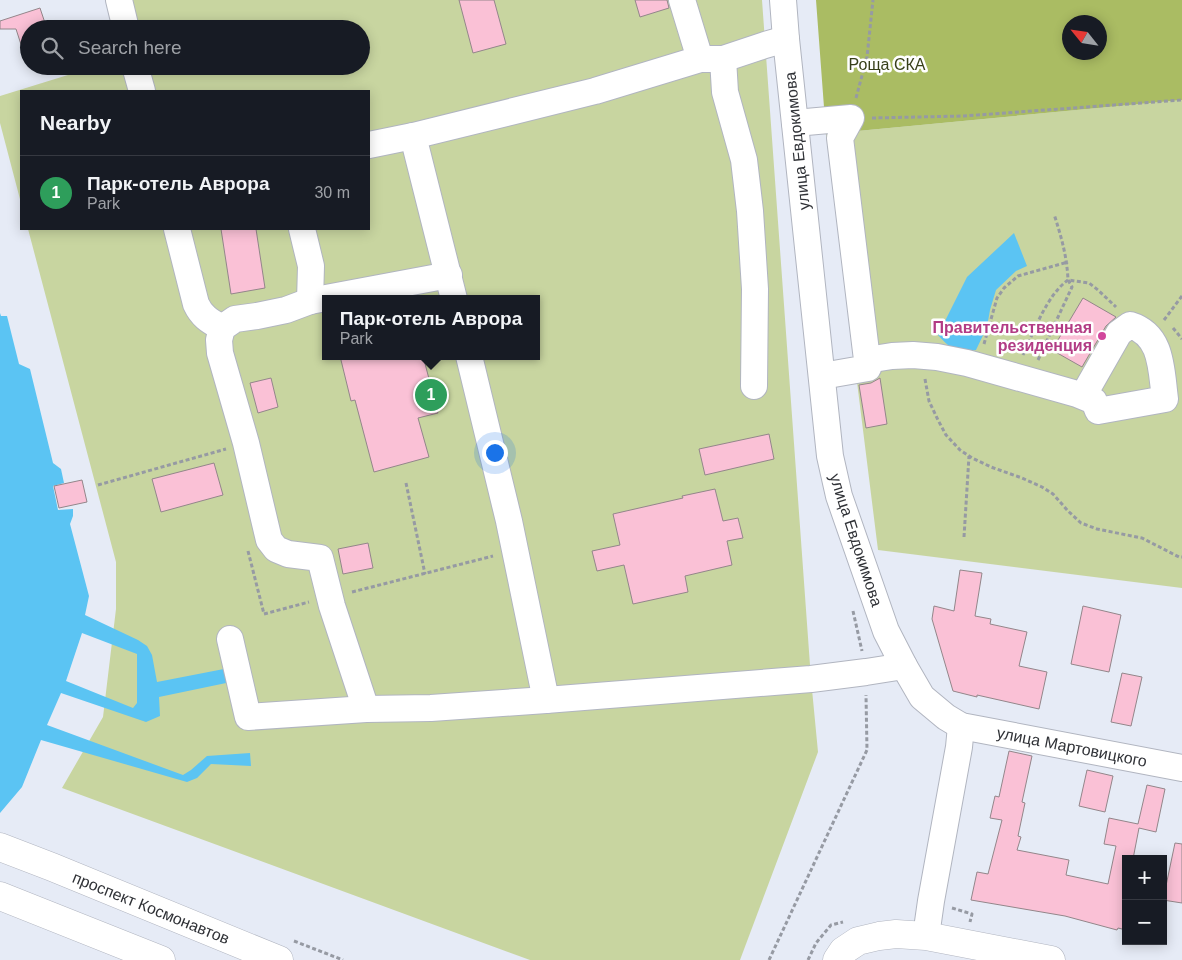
<!DOCTYPE html>
<meta charset="utf-8">
<style>
:root{--surface:#171b24;--page:#20242c;--text:#f1f3f6;--muted:#9ea1a6;--line:#363941;--accent:#7c3aed}
body{margin:0;font-family:Arial,sans-serif;background:var(--page);color:var(--text)}
.controls{position:absolute;right:15px;bottom:15px;display:grid;overflow:hidden;border-radius:0px;box-shadow:0 2px 12px #0003}
.controls button{width:45px;height:45px;display:grid;place-items:center;padding:0;border:0;border-bottom:1px solid var(--line);background:var(--surface);color:var(--text);font:25px sans-serif}
.compass{position:absolute;left:1062px;top:15px;width:45px;height:45px;border-radius:50%;background:var(--surface);box-shadow:0 2px 12px #0003;rotate:300deg}
.you{position:absolute;left:494px;top:452px;width:18px;height:18px;margin:-12px;border:4px solid #fff;border-radius:50%;background:#1a73e8;box-shadow:0 0 0 8px #1a73e833}
.badge{display:grid;place-items:center;width:32px;height:32px;border-radius:50%;background:var(--accent);color:#fff;font-size:16px;font-weight:700}
.pin{position:absolute;translate:-50% -50%;border:2px solid #fff;box-shadow:0 1px 5px #0006}
.popup{position:absolute;left:322px;top:295px;width:218px;height:65px;box-sizing:border-box;display:grid;place-content:center;border-radius:0px;background:var(--surface);filter:drop-shadow(0 1px 4px #0005);font-size:16px;white-space:nowrap;color:var(--muted)}
.popup b{font-size:19px;color:var(--text)}
.popup::after{content:'';position:absolute;left:50%;top:100%;margin-left:-10px;border:10px solid transparent;border-top-color:var(--surface)}
.list{margin:0;padding:0;list-style:none}
h2{display:flex;justify-content:space-between;align-items:center;height:65px;margin:0;padding:0 20px;font-size:21px}
h2 small{font-size:16px;font-weight:400;color:var(--muted)}
.list li{display:grid;grid-template-columns:32px 1fr auto;gap:15px;align-items:center;box-sizing:border-box;height:75px;padding:0 20px;border-top:1px solid var(--line)}
.list b{display:block;font-size:19px;white-space:nowrap}
.list p{margin:0;font-size:16px;white-space:nowrap;color:var(--muted)}
.list em{font-size:16px;font-style:normal;color:var(--muted)}
.icon{flex:none;width:28px;height:28px;fill:none;stroke:currentColor;stroke-width:2;stroke-linecap:round;stroke-linejoin:round}
.map{position:relative;flex:none;width:1182px;height:960px;overflow:hidden}
.search{position:absolute;background:var(--surface);box-shadow:0 2px 12px #0003;left:20px;top:20px;width:350px;height:55px;display:flex;align-items:center;gap:12px;box-sizing:border-box;padding:0 18px;border-radius:28px;color:var(--muted);font-size:19px}
.panel{position:absolute;background:var(--surface);box-shadow:0 2px 12px #0003;left:20px;top:90px;width:350px;height:140px;border-radius:0px}
.map>svg:first-child{display:block}
.green{fill:#c8d5a0;fill-rule:evenodd}
.forest{fill:#aabc63;fill-rule:evenodd}
.water{fill:#5bc4f3;fill-rule:evenodd}
.building{fill:#fac1d6;stroke:#93868a}
.lines{fill:none;stroke-linecap:round;stroke-linejoin:round}
.minor-casing{stroke:#b1b5c0;stroke-width:28}
.major-casing{stroke:#b1b5c0;stroke-width:29}
.path{stroke:#969aa3;stroke-width:3;stroke-dasharray:4 2.5;stroke-linecap:butt}
.minor{stroke:#fff;stroke-width:26}
.major{stroke:#fff;stroke-width:28}
.hotel-dot{fill:#d1479c;stroke:#fff;stroke-width:2}
.labels{text-anchor:middle;dominant-baseline:central;stroke-width:5;stroke-linejoin:round;paint-order:stroke}
.park-label{font-size:16px;fill:#38401a;stroke:#fff}
.street-label{font-size:16px;fill:#303237;stroke:#fff}
.hotel-label{font-size:16px;font-weight:bold;fill:#b23c85;stroke:#fff;text-anchor:end}
</style>
<div class="map">
<svg width="1182" height="960" viewBox="0 0 1182 960">
<rect width="100%" height="100%" fill="#e6ebf6"/>
<g class="green">
<path d="M106,0H762L811,679L818,752L740,960H530L62,788L103,717L116,609V562L28,229H369V91H21V203L0,123V96L97,66H361V29H112ZM326,299H536V356H326Z"/>
<polygon points="1182,100 1182,588 878,550 826,134"/>
</g>
<path class="forest" d="M816,0H1182V100L826,134ZM1070,22H1100V52H1070Z"/>
<g class="water">
<path d="M1014,233L1027,266L1016,271L996,290L990,310L987,327L976,350C955,353 951,349 938,335L967,277Z"/>
<path d="M0,313L1,316H7L19,364L30,369L53,463L61,469L64,483L53,486L58,510L73,509V516L70,524L89,596L85,615L138,640L147,646L152,655L157,682L229,668L231,682L159,697L160,716L146,722L61,693L47,725L183,775L191,770L207,756L250,753L251,766L211,764L197,778L187,782L41,740L22,787L0,813ZM82,633L137,654V703L133,708L66,681Z"/>
</g>
<g class="building">
<polygon points="459,0 494,0 506,44 473,53"/>
<polygon points="635,0 667,0 669,8 640,17"/>
<polygon points="40,8 47,29 29,29 29,59 26,60 16,29 0,29 0,21"/>
<polygon points="221,229 256,229 265,288 231,294"/>
<polygon points="1083,298 1116,317 1106,326 1082,367 1052,350"/>
<polygon points="340,356 423,356 438,413 418,418 429,457 374,472 355,400 351,401"/>
<polygon points="271,378 278,407 258,413 250,383"/>
<polygon points="880,378 887,424 866,428 859,385 871,383"/>
<polygon points="769,434 774,459 705,475 699,449"/>
<polygon points="214,463 223,495 161,512 152,479"/>
<polygon points="82,480 87,502 59,508 54,486"/>
<polygon points="715,489 723,521 738,518 743,538 727,541 732,565 685,576 688,592 633,604 624,565 597,571 592,551 620,545 613,514 683,498 682,496"/>
<polygon points="368,543 373,568 343,574 338,549"/>
<polygon points="960,570 982,573 975,616 991,619 990,624 1027,632 1019,666 1047,672 1039,709 977,695 977,697 953,691 932,619 934,606 954,611"/>
<polygon points="1083,606 1121,615 1109,672 1071,664"/>
<polygon points="1122,673 1142,677 1131,726 1111,722"/>
<polygon points="1009,751 1032,756 1022,802 1025,803 1018,836 1021,837 1017,850 1069,860 1066,875 1108,884 1116,846 1104,844 1109,818 1138,824 1147,785 1165,789 1156,832 1139,828 1133,859 1126,859 1126,930 1118,928 1117,930 1065,916 971,900 977,872 988,874 1002,820 990,818 995,796 999,797"/>
<polygon points="1087,770 1113,776 1105,812 1079,806"/>
<polygon points="1175,843 1182,844 1182,903 1163,900"/>
</g>
<g class="lines">
<g class="minor-casing">
<g id="minor">
<polyline points="119,0 126,29"/>
<polyline points="682,0 700,59"/>
<polyline points="783,0 786,39 830,456 839,496 886,631 904,666 922,697 946,717 961,726 1182,768"/>
<polyline points="723,59 725,92 744,160 750,211 755,289 754,386"/>
<polyline points="135,66 142,91"/>
<polyline points="795,123 851,118 840,138 868,368 822,376"/>
<polyline points="413,136 454,299"/>
<polyline points="369,145 413,136 595,91 700,59 723,59 765,45 786,39"/>
<path d="M177,229L196,304C202,317 210,321 222,328"/>
<polyline points="302,229 311,266 310,301"/>
<polyline points="469,356 509,521 546,700"/>
<path d="M867,360L892,356L913,355L937,357L967,363L1077,394L1094,401L1098,411L1165,399C1161,370 1163,335 1130,325L1119,333L1083,396"/>
<polyline points="230,639 248,717 366,709 431,708 546,700 811,679 866,672 904,666"/>
<polyline points="366,709 332,606 320,558 288,554 276,549 269,540 246,443 220,353 219,340 222,328 235,319 257,316 286,310 310,301 449,275"/>
<polyline points="926,936 931,901 959,747 961,726"/>
</g>
</g>
<g class="major-casing">
<g id="major">
<polyline points="0,847 52,867 279,960"/>
<polyline points="0,896 161,960"/>
<polyline points="837,960 843,951 858,941 879,936 896,934 926,936 1051,960"/>
</g>
</g>
<g class="path">
<polyline points="856,98 867,57 873,0"/>
<polyline points="872,118 964,116 1182,100"/>
<polyline points="1164,320 1182,296"/>
<polyline points="1173,328 1178,334 1182,339"/>
<polyline points="984,344 997,298 1004,288 1018,276 1068,262"/>
<path d="M1023,355C1034,331 1047,295 1068,280C1067,256 1061,236 1054,214"/>
<polyline points="1038,360 1072,287 1068,280 1089,283 1098,290 1116,307"/>
<polyline points="925,379 929,401 938,420 946,435 960,450 972,458 991,467 1022,478 1042,487 1053,494 1068,511 1081,523 1097,529 1142,538 1179,557 1182,557"/>
<polyline points="406,483 425,574"/>
<polyline points="98,485 226,449"/>
<polyline points="964,537 969,456"/>
<polyline points="248,551 264,614 309,602"/>
<polyline points="352,592 493,556"/>
<polyline points="853,611 862,651"/>
<polyline points="952,908 972,914 970,922"/>
<polyline points="294,941 343,960"/>
<polyline points="769,960 867,750 866,695"/>
<polyline points="808,960 816,943 831,925 843,922"/>
</g>
<use href="#minor" class="minor"/>
<use href="#major" class="major"/>
</g>
<circle class="hotel-dot" cx="1102" cy="336" r="5"/>
<g class="labels">
<g class="park-label">
<text x="887" y="64">Роща СКА</text>
</g>
<g class="street-label">
<text transform="translate(797 141) rotate(-96)">улица Евдокимова</text>
<text transform="translate(856 540) rotate(72)">улица Евдокимова</text>
<text transform="translate(1072 747) rotate(11)">улица Мартовицкого</text>
<text transform="translate(151 908) rotate(22)">проспект Космонавтов</text>
</g>
<g class="hotel-label">
<text x="1092" y="327">Правительственная<tspan x="1092" dy="18">резиденция</tspan></text>
</g>
</g>
</svg>
<div class="controls">
<button>+</button>
<button>−</button>
</div>
<svg class="compass" viewBox="-18 -18 36 36"><path d="M0-13l5 13h-10z" fill="#e53935"/><path d="M0 13l5-13h-10z" fill="#9ea1a6"/></svg>
<div class="you"></div>
<div class="pin badge" style="left:431px;top:395px;background:#2e9e5b">1</div>
<div class="popup"><b>Парк-отель Аврора</b>Park</div>
<div class="search"><svg class="icon" aria-label="search" viewBox="0 0 24 24"><circle cx="10" cy="10" r="6"/><path d="M15 15l6 6"/></svg>Search here</div>
<section class="panel">
<h2>Nearby<small></small></h2>
<ul class="list">
<li><span class="badge" style="background:#2e9e5b">1</span><div><b>Парк-отель Аврора</b><p>Park</p></div><em>30 m</em></li>
</ul>
</section>
</div>
